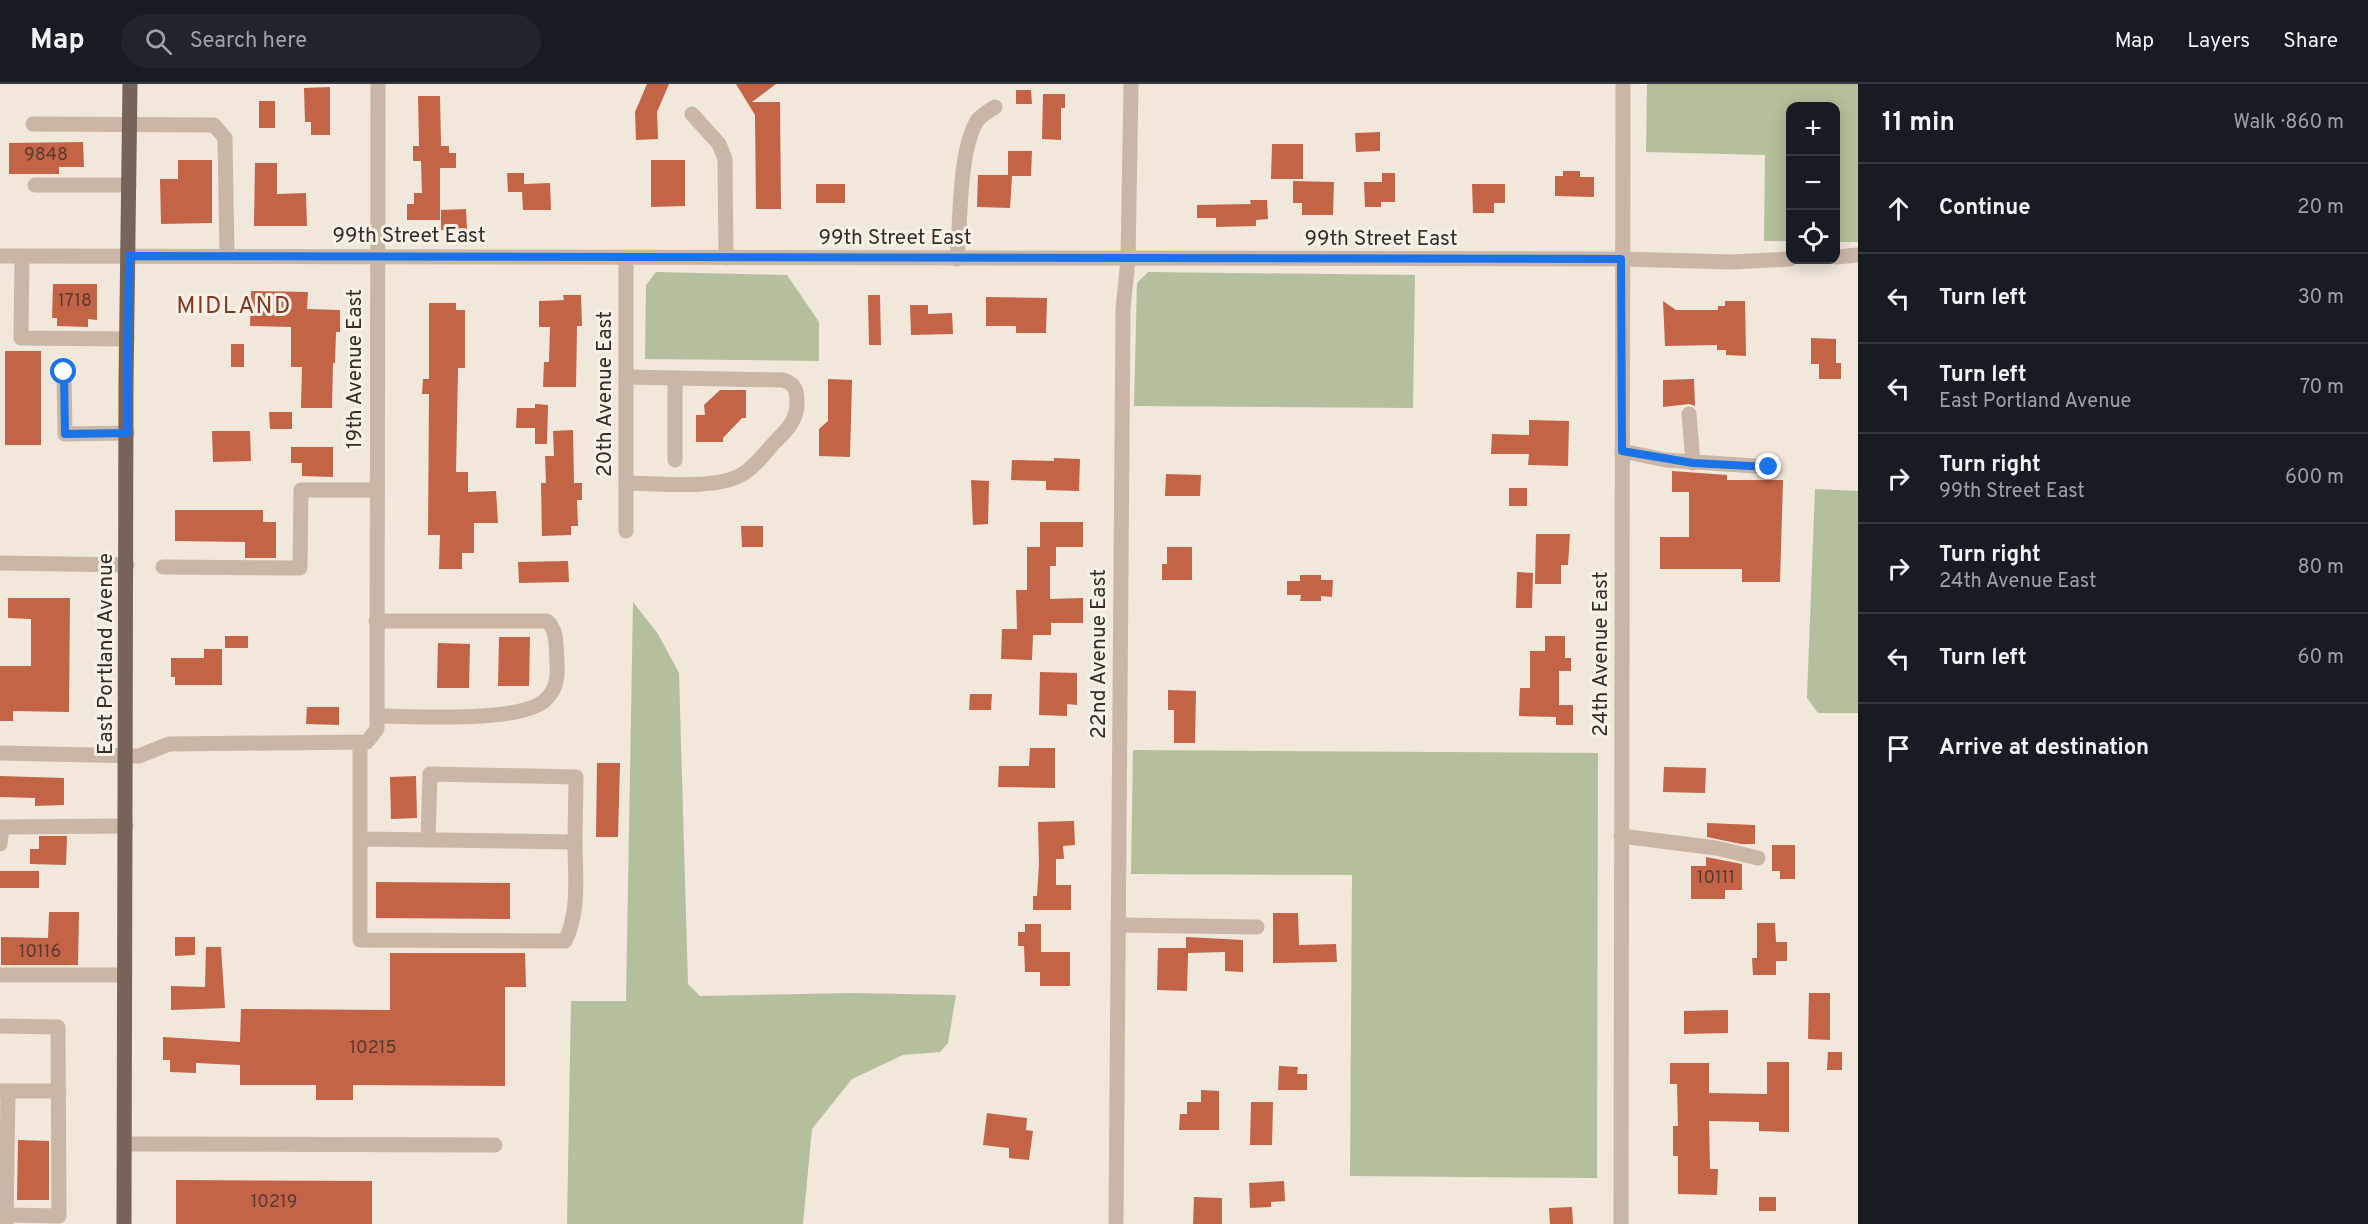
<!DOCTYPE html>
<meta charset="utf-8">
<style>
:root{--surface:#171b24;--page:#20242c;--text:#f1f3f6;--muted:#9ea1a6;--line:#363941}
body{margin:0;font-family:Overpass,sans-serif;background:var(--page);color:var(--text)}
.controls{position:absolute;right:18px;top:18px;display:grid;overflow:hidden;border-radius:12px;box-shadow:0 3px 15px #0003}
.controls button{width:54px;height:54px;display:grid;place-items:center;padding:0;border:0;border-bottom:2px solid var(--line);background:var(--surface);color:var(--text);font:30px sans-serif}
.stop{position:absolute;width:18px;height:18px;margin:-14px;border:4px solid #1a73e8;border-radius:50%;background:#fff}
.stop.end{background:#1a73e8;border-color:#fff;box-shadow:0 2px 6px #0008}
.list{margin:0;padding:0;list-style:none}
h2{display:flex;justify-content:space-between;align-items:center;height:78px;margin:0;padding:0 24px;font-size:26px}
h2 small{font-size:20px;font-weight:400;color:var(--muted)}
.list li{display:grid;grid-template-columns:39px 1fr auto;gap:18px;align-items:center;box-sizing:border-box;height:90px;padding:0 24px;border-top:2px solid var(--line)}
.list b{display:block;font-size:22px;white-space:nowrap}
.list p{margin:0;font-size:20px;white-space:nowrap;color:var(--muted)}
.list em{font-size:20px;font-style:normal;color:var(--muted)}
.icon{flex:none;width:33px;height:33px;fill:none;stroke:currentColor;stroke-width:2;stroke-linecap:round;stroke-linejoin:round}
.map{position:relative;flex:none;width:1858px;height:1140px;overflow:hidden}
header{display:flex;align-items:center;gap:36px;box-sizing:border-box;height:84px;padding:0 30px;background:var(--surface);border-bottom:2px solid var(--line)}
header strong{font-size:28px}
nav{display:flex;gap:33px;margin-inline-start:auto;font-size:21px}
.search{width:420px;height:54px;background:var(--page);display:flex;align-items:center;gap:15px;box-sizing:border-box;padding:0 21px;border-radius:33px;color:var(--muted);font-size:22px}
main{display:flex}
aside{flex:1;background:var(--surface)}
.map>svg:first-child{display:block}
.green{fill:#b4c09b}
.building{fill:#c36447}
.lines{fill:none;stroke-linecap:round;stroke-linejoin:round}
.minor{stroke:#c9b6a7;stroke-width:15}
.major{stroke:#776359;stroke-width:15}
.route{stroke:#1a73e8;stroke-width:8}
.labels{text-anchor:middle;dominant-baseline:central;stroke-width:6;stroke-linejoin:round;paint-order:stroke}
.number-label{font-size:18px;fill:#593a30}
.street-label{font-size:21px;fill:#362c28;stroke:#f9f1e7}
.quarter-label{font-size:24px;letter-spacing:1.5px;fill:#833822;stroke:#f9f1e7}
</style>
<header>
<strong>Map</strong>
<div class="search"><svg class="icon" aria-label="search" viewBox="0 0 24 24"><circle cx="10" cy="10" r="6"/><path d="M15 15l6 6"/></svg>Search here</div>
<nav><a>Map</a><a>Layers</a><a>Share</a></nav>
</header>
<main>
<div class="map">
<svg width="1858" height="1140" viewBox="0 0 1858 1140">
<rect width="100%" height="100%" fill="#f1e7db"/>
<g class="green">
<polygon points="1647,0 1858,0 1858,158 1836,158 1836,22 1790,22 1790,157 1764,157 1765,71 1646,68"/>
<polygon points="656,188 787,191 819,238 819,277 645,275 646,201"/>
<polygon points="1148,188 1415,191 1413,324 1134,322 1137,199"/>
<polygon points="1815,405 1858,407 1858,629 1818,629 1807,614"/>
<polygon points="633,518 658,550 679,589 688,900 700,912 852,909 956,911 948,959 940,968 903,971 852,995 812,1045 803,1140 567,1140 571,917 626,917"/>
<polygon points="1133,666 1598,669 1597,1094 1350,1092 1352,791 1131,790"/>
</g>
<g class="building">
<polygon points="647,0 669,0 657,28 658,55 636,56 635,28"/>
<polygon points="736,0 776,0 752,18 780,18 781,125 756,125 755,31"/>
<polygon points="330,3 330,51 311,51 311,38 305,38 304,4"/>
<polygon points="1016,6 1031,6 1032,20 1016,20"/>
<polygon points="1043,10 1065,10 1065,24 1061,24 1061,56 1042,55"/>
<polygon points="418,12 440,12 441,62 449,62 449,69 456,69 456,84 440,84 440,136 407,136 407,120 414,120 414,109 422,109 421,77 413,77 413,62 419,62"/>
<rect x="259" y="17" width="16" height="27"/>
<polygon points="1380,48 1380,67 1356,68 1355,49"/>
<polygon points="83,58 84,83 59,83 59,90 9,90 9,59"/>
<polygon points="1272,60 1303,60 1303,95 1271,95"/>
<polygon points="1008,67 1032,67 1031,92 1012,92 1010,124 977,123 978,91 1008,91"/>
<polygon points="178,76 212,76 212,139 161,140 160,95 178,95"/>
<polygon points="651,76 685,76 685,122 651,123"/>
<polygon points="255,79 277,79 277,110 306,109 307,142 254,142"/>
<polygon points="1563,87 1580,87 1580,93 1594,93 1594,113 1555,112 1555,92 1563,92"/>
<polygon points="507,89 524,89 524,100 550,99 551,126 523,126 522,108 508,108"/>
<polygon points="1382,89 1395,89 1395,118 1381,118 1381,123 1365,123 1364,98 1382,98"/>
<polygon points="1293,97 1334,98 1333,131 1302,131 1302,119 1293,119"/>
<rect x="816" y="100" width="29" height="19"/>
<polygon points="1472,100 1505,100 1505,119 1494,119 1494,129 1473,129"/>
<polygon points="1250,116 1267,116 1268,135 1256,136 1256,142 1216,143 1216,134 1197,134 1197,121 1251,120"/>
<polygon points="466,125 467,145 441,146 441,126"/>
<polygon points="53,200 97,200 97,236 88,235 88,243 57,242 57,234 52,234"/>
<polygon points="251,207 308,208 307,225 340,226 340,248 336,248 335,279 333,279 332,324 301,324 302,283 291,283 291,243 250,242"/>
<polygon points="563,211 581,211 582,242 577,242 576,303 543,303 544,278 549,278 550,243 539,243 539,217 564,216"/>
<polygon points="868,211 880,211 881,261 869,261"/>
<polygon points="986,213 1047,214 1046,249 1016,249 1016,242 986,242"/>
<polygon points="1663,217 1676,226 1718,226 1718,222 1725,222 1725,217 1745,217 1746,272 1726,271 1726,266 1717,266 1717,261 1665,262"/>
<polygon points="429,219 456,219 456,226 465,226 465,284 458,284 456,388 468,388 468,408 496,407 498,439 474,439 474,469 462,469 462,485 439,485 440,451 428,451 429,310 422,310 423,295 429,295"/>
<polygon points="910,221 928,221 928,230 952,229 953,250 911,251"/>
<polygon points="1811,254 1836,255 1836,279 1841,279 1841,295 1819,295 1819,280 1811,280"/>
<rect x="231" y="260" width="13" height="23"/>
<rect x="5" y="267" width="36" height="94"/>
<polygon points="828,295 852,296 850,373 819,372 819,345 828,337"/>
<polygon points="1694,295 1695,322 1689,320 1663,323 1663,296"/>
<polygon points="720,306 746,306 746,334 742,334 723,354 723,358 696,358 696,331 705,331 704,321"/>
<polygon points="535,320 548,321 547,360 535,360 535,344 516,344 517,324 535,324"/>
<polygon points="269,328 292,328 292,345 270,345"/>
<polygon points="1529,336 1569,337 1568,382 1528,381 1529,370 1491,370 1492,350 1529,351"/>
<polygon points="573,346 574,399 582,399 582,416 577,416 578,442 571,442 571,451 542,452 541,399 546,399 545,372 554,372 553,347"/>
<polygon points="212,347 250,347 251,377 213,378"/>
<polygon points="291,363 333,363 333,393 302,392 302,379 291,379"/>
<polygon points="1054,374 1080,375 1079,407 1046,406 1046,397 1011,396 1012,376 1054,377"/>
<polygon points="1672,387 1727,391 1727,396 1783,396 1780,498 1742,498 1742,485 1660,485 1660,453 1689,453 1689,408 1672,408"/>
<polygon points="1166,390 1201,391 1200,412 1165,412"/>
<polygon points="971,396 989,397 988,440 973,441"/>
<rect x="1509" y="404" width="18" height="18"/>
<polygon points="175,426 263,426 263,438 276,438 276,474 245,474 245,458 175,457"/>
<polygon points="1040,438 1083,438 1083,463 1056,463 1056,482 1050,482 1050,515 1083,514 1083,539 1051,539 1051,551 1033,551 1032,576 1001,575 1002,545 1017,545 1016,506 1027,506 1027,463 1040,463"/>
<polygon points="741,442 763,442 763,463 742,463"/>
<polygon points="1536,450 1570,450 1568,481 1561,481 1561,500 1535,500"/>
<polygon points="1167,463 1192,463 1192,496 1162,496 1162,480 1167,480"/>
<polygon points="568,477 569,498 519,499 518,478"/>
<polygon points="1517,488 1533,489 1532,524 1516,524"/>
<polygon points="1300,491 1321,491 1321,496 1333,496 1332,513 1321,512 1321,517 1300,517 1301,511 1287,511 1287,497 1300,497"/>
<polygon points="8,514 70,514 69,628 13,627 13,637 0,637 0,582 31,582 31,535 8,534"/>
<rect x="225" y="552" width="23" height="12"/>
<polygon points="1545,552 1565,552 1565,574 1571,574 1571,587 1559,587 1559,621 1573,621 1573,641 1556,641 1556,633 1519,632 1520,604 1530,604 1530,567 1545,567"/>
<polygon points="499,553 530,553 529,602 498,602"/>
<polygon points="438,559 470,560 469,604 437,604"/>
<polygon points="204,565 222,565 222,601 175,601 175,593 171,593 171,574 204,574"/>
<polygon points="1040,588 1077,589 1077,621 1067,620 1067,632 1039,631"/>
<polygon points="1168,606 1196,607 1195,659 1174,659 1174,626 1168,626"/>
<polygon points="970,610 992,610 991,626 969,626"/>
<polygon points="307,623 339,623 339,641 306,640"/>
<polygon points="1030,664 1055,664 1055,704 998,703 999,682 1029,682"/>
<polygon points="597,679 620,679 618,753 596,753"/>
<polygon points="1664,683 1706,684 1705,709 1663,708"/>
<polygon points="0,692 64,694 64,721 35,722 35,714 0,713"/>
<polygon points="416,692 417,734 391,735 390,693"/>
<polygon points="1074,737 1075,761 1063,762 1064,775 1056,775 1056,801 1071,801 1071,826 1033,826 1033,812 1037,812 1039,780 1038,738"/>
<polygon points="1707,739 1755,741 1755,760 1741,760 1707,753"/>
<polygon points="39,752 67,752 66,781 30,780 30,765 39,765"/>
<polygon points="1772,761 1795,761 1795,795 1780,795 1780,787 1772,787"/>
<polygon points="1706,773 1742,780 1742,806 1725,806 1725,815 1691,815 1691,782 1706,782"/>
<rect x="0" y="787" width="39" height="17"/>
<polygon points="376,798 510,799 510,835 376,834"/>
<polygon points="49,828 79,828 78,881 1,881 1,853 48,854"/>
<polygon points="1273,829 1298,829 1299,861 1336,860 1337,878 1273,879"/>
<polygon points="1757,839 1775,839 1776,858 1787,858 1787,877 1776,877 1776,891 1753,891 1752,874 1757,874"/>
<polygon points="1025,840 1041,840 1041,868 1070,868 1070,902 1040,902 1040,888 1025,888 1024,862 1018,862 1018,848 1025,848"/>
<polygon points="175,853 195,853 195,871 175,872"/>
<polygon points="1186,853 1243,856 1243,888 1225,887 1225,868 1188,869 1187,907 1157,906 1158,864 1186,864"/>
<polygon points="206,863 221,863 225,924 171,926 171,902 205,903"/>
<polygon points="390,869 525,869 526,903 505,903 505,1002 353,1001 353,1016 316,1016 316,1001 240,1001 240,981 196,979 196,989 170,988 170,976 163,976 163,953 240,958 241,925 390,926"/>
<polygon points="1809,909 1830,909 1830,956 1808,955"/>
<polygon points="1728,926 1728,949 1684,950 1684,927"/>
<polygon points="1828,968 1842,968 1842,986 1827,986"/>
<polygon points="1767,978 1789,978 1789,1048 1759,1047 1759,1038 1709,1037 1710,1085 1718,1085 1717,1111 1678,1110 1678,1072 1673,1072 1673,1042 1678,1042 1677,1000 1670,1000 1670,979 1709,979 1709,1009 1767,1010"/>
<polygon points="1279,982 1298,983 1297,990 1307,990 1307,1006 1278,1006"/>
<polygon points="1201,1006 1219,1007 1219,1046 1179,1046 1180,1030 1187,1030 1187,1018 1201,1018"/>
<polygon points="1251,1018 1273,1018 1272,1061 1250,1061"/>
<polygon points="987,1029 1027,1034 1026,1046 1033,1047 1029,1076 1009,1074 1009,1064 983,1061"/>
<polygon points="18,1056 49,1057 49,1116 17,1116"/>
<polygon points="176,1096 372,1097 372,1140 176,1140"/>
<polygon points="1284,1097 1285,1117 1271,1118 1271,1123 1250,1124 1249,1099"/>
<polygon points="1194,1113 1222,1114 1222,1140 1193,1140"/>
<rect x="1759" y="1113" width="17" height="14"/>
<polygon points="1572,1123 1573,1140 1550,1140 1549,1124"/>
</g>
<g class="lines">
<g class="minor">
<polyline points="692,30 719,60 725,75 726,174"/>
<polyline points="33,40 214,41 225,54 227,172"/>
<polyline points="35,101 129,101"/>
<polyline points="0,172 1621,175 1732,178 1790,175"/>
<polyline points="22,172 21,254 127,255"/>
<polyline points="1836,173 1858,171"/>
<polyline points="626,174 626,447"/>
<path d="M957,175C961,138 958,69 977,37C981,31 989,27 995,23"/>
<polyline points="64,288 65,350 127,349"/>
<path d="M626,293L783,296C796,300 797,307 797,320C797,337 785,348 774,359C764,370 754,384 741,391C714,406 657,399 626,399"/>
<polyline points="1689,330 1693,379"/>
<polyline points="1622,367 1666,376 1769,383"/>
<polyline points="675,376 675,294"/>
<polyline points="0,479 127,481"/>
<polyline points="163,483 300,484 301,406 376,406"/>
<path d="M376,537H547C558,546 556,566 557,580C558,595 556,607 544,617C518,639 414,632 377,632"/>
<polyline points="0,669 139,672 169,660 367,658 377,645 378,0"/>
<polyline points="1621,752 1716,764 1758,774"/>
<path d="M360,755L575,758C575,789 580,828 565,857L360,856V659"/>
<polyline points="428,756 430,690 576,693 575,758"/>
<polyline points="0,760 2,743 126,742"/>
<polyline points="1118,841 1257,843"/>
<polyline points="0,891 125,891"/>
<polyline points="0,942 58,943 59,1132 7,1131"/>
<polyline points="0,1007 59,1007"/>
<polyline points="125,1060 495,1061"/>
<polyline points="6,1139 8,1007"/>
<polyline points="1116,1140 1123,225 1128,176 1131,0"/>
<polyline points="1621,1140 1623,0"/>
</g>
<polyline class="major" points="124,1140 126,300 130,0"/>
</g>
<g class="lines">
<polyline class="route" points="64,288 65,350 127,349 129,172 1621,175 1622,367 1693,379 1769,383"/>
</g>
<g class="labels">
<g class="number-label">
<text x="46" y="71">9848</text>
<text x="75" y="217">1718</text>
<text x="1716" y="794">10111</text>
<text x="40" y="868">10116</text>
<text x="373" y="964">10215</text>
<text x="274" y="1118">10219</text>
</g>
<g class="street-label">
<text x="409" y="152">99th Street East</text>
<text x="895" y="154">99th Street East</text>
<text x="1381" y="155">99th Street East</text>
<text transform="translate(355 285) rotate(-90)">19th Avenue East</text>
<text transform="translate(605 310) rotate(-90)">20th Avenue East</text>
<text transform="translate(106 570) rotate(-90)">East Portland Avenue</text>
<text transform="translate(1099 570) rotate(-90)">22nd Avenue East</text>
<text transform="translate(1601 570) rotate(-90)">24th Avenue East</text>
</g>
<g class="quarter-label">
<text x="234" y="223">MIDLAND</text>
</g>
</g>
</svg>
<div class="controls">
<button>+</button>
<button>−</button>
<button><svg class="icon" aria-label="locate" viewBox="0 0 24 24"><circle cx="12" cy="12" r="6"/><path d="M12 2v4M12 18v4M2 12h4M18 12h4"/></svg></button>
</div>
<div class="stop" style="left:64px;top:288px"></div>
<div class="stop end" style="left:1769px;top:383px"></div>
</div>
<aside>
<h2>11 min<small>Walk · 860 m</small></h2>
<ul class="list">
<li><svg class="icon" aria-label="ahead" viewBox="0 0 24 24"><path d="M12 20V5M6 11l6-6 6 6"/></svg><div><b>Continue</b></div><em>20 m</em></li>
<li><svg class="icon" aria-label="left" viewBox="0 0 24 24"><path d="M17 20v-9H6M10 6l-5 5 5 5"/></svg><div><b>Turn left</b></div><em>30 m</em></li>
<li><svg class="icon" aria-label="left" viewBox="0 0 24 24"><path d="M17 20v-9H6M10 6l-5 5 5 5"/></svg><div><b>Turn left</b><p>East Portland Avenue</p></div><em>70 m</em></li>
<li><svg class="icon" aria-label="right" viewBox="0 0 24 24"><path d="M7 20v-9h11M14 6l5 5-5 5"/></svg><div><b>Turn right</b><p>99th Street East</p></div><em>600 m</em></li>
<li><svg class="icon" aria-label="right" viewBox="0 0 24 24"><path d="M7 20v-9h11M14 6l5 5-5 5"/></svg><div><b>Turn right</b><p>24th Avenue East</p></div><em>80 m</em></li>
<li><svg class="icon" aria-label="left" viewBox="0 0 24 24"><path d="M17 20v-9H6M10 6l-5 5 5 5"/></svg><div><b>Turn left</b></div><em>60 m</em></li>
<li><svg class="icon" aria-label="arrive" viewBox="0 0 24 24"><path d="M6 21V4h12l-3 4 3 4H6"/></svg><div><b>Arrive at destination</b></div></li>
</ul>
</aside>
</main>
